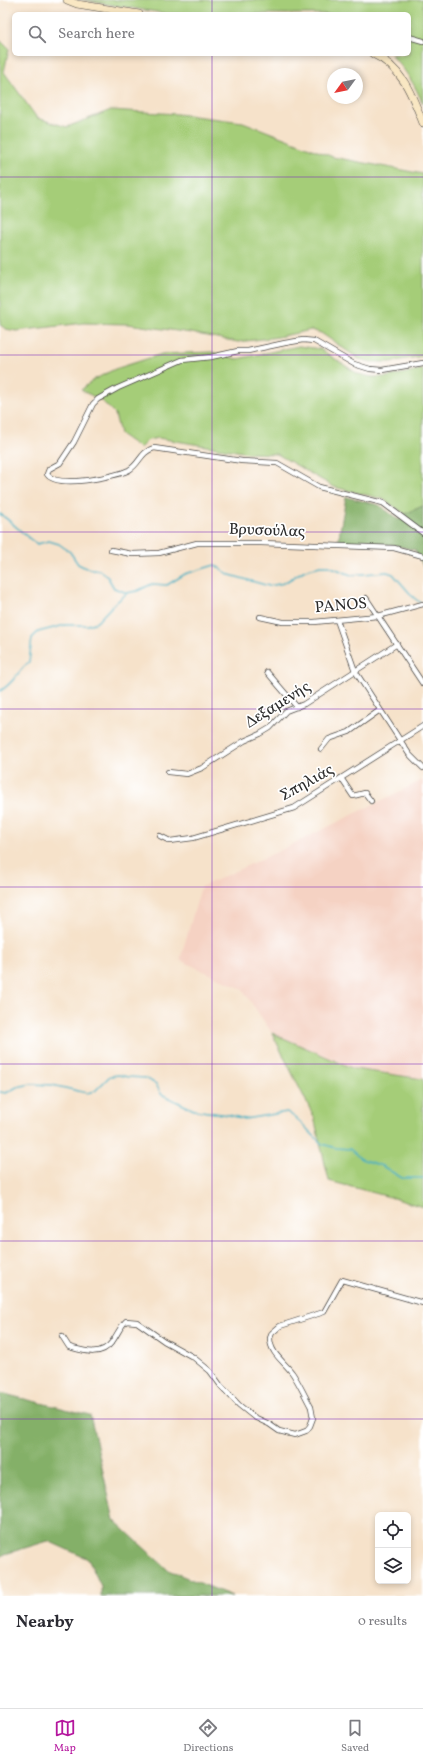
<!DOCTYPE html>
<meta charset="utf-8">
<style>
:root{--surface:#fff;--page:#f7f7f7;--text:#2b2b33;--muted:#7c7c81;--line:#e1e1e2;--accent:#b5179e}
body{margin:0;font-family:Vollkorn,serif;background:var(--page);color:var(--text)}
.controls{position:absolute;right:12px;bottom:12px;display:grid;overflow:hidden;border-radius:6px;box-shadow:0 2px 6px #0003}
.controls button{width:36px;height:36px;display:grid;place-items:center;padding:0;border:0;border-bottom:1px solid var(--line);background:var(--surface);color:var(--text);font:20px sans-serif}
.compass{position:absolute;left:327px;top:68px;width:36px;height:36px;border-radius:50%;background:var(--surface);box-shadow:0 2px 6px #0003;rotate:237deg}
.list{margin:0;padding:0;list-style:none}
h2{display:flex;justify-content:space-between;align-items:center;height:52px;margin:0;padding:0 16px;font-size:17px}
h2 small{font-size:13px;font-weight:400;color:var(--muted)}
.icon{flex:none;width:22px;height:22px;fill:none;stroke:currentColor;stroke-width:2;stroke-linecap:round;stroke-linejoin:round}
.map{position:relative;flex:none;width:423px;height:1596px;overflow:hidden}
.search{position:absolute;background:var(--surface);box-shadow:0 2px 6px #0003;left:12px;right:12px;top:12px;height:44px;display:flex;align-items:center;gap:10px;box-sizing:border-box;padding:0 14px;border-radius:6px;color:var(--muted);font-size:15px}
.sheet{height:112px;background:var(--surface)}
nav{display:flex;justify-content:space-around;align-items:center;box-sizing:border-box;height:56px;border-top:1px solid var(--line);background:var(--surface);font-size:11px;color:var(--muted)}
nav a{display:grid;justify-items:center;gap:2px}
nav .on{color:var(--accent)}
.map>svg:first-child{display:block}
.built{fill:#f5d2c3}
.green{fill:#a5cd78;stroke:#687c52}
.forest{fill:#84b068;stroke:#586e4a}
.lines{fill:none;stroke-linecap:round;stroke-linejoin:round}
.stream{stroke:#44afc2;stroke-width:1.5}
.street-casing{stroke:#494643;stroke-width:6}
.secondary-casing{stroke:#494643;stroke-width:8}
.street{stroke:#fff;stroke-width:4.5}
.secondary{stroke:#f9e7c3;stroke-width:7}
.grid{fill:none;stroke:#7b2cbf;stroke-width:1;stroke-opacity:0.55}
.labels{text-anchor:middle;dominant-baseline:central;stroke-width:3.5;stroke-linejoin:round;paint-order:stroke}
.street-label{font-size:16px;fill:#2b2b2b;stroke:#fff}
</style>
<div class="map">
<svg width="423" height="1596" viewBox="0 0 423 1596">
<rect width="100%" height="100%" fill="#fff"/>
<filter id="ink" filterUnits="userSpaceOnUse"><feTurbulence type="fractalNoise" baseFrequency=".025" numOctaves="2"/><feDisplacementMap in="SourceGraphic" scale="8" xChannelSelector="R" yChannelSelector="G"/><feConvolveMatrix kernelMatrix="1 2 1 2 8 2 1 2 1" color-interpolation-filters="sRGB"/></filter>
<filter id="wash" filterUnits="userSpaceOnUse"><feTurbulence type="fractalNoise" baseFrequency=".012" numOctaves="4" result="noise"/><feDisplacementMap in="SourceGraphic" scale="16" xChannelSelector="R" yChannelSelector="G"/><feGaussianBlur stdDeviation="0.9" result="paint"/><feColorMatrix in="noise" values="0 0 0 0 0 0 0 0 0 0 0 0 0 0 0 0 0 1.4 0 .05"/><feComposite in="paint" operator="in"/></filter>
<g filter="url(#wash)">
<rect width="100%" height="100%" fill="#f6e2ca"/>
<polygon class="built" points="423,780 423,1079 354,1069 272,1033 242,989 180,960 201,887 277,852"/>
<g class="green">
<path d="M82,0H423V104C415,85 406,70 391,55L409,54V14H169Z"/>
<polygon points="0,40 9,49 4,72 37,118 67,127 111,110 177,114 243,122 333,157 423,174 423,356 390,362 372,362 359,359 321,333 311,330 278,337 238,342 191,333 128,324 84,323 16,331 6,329 0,325"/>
<polygon points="299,346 320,349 358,374 372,377 387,377 423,369 423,506 405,514 383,499 334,487 277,454 248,453 158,438 148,440 140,448 120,434 115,414 102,401 81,390 93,380 115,369 162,354 212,352 237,359"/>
<polygon points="272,1033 354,1069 423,1079 423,1207 386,1196 329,1181 314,1117"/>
</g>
<g class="forest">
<polygon points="346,497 379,505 399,520 405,514 423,506 423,566 415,550 393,545 338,542"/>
<polygon points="0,1393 90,1415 114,1520 168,1570 232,1596 101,1596 101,1586 88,1559 48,1541 5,1554 0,1557"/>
</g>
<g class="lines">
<g class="stream">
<path d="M0,514C14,523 24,536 37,544L49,541L59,544L70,552L78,564L86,568L99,570L107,576L114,588L127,593L137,591L152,584L167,585L185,574L215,565L230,575L269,586L284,583L305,570L320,566H329L351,575L387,572L393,574L414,598L421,603"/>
<path d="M0,691C14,683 17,672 29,662L32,638L38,632L65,625H88L97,622L112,606L126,594"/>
<polyline points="0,1092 6,1093 17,1087 31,1084 52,1085 87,1093 95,1091 110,1076 119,1075 128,1077 145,1078 156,1084 161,1094 194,1110 229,1115 245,1119 287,1112 297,1119 322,1144 336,1148 350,1149 361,1159 382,1166 402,1178 423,1178"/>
</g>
</g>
</g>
<g filter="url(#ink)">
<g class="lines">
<g class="street-casing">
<g id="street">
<polyline points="409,37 423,41"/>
<polyline points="385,60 386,54"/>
<path d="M423,363L382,370L370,369L354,364L314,341L303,340L285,343L248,351H238L211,357L182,360L118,388L98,399L93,404L74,442L60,463L49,469L47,474C56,489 115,477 129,470C140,464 140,452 154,448L242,461L277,463L319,487L383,503L423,533"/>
<polyline points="111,550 132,554 159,553 197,543 261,543 394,548 423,556"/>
<polyline points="366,598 423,684"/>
<polyline points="260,617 283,622 314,622 378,616 423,604"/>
<polyline points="337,620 355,671 409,754 423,768"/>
<polyline points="267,672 297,707"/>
<polyline points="321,749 329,739 349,732 380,710"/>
<polyline points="168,772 187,774 202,768 244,741 260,734 270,728 286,711 304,704 397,644"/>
<polyline points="341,778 353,796 365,793 371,801"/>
<polyline points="160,836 170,841 193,838 294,808 423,726"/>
<path d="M62,1336L69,1347C84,1351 101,1357 112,1342C117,1335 120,1327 126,1321L137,1322L164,1341L193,1357L210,1371L221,1386L239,1405L254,1417L269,1424L279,1431L295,1435L306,1431L310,1426L313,1418L311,1407C305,1396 300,1385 293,1374C285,1362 270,1354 270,1338L272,1333L280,1326L324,1312L342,1280L423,1303"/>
</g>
</g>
<g class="secondary-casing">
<g id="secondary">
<polyline points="67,0 77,4 139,14"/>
<path d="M373,54C402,67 412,95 423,123"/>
</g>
</g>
<use href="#street" class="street"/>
<use href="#secondary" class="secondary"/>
</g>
</g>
<path class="grid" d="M212,0V14M212,54V1596M0,177H423M0,355H423M0,532H423M0,709H423M0,887H423M0,1064H423M0,1241H423M0,1419H423"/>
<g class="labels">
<g class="street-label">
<text transform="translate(267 531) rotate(2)">Βρυσούλας</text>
<text transform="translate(341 606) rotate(-5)">PANOS</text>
<text transform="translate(278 705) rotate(-32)">Δεξαμενής</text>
<text transform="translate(307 783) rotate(-29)">Σπηλιάς</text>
</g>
</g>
</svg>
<div class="controls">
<button><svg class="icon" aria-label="locate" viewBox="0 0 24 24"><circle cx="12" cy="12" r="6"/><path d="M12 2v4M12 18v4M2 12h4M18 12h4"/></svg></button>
<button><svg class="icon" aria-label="layers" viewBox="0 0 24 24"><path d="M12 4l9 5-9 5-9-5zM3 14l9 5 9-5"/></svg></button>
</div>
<svg class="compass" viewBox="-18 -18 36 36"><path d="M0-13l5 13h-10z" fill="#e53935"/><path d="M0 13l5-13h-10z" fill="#7c7c81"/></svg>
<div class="search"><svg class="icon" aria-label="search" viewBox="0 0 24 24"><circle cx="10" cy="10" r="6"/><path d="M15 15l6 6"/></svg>Search here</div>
</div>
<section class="sheet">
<h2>Nearby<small>0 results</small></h2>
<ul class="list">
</ul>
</section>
<nav>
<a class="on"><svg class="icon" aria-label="map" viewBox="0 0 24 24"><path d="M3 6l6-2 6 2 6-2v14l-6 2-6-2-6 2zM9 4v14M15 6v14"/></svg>Map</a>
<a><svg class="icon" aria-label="directions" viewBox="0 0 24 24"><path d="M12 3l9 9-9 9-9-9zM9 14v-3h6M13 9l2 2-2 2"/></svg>Directions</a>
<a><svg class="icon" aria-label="saved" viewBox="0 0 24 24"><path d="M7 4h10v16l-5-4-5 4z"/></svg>Saved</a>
</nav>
